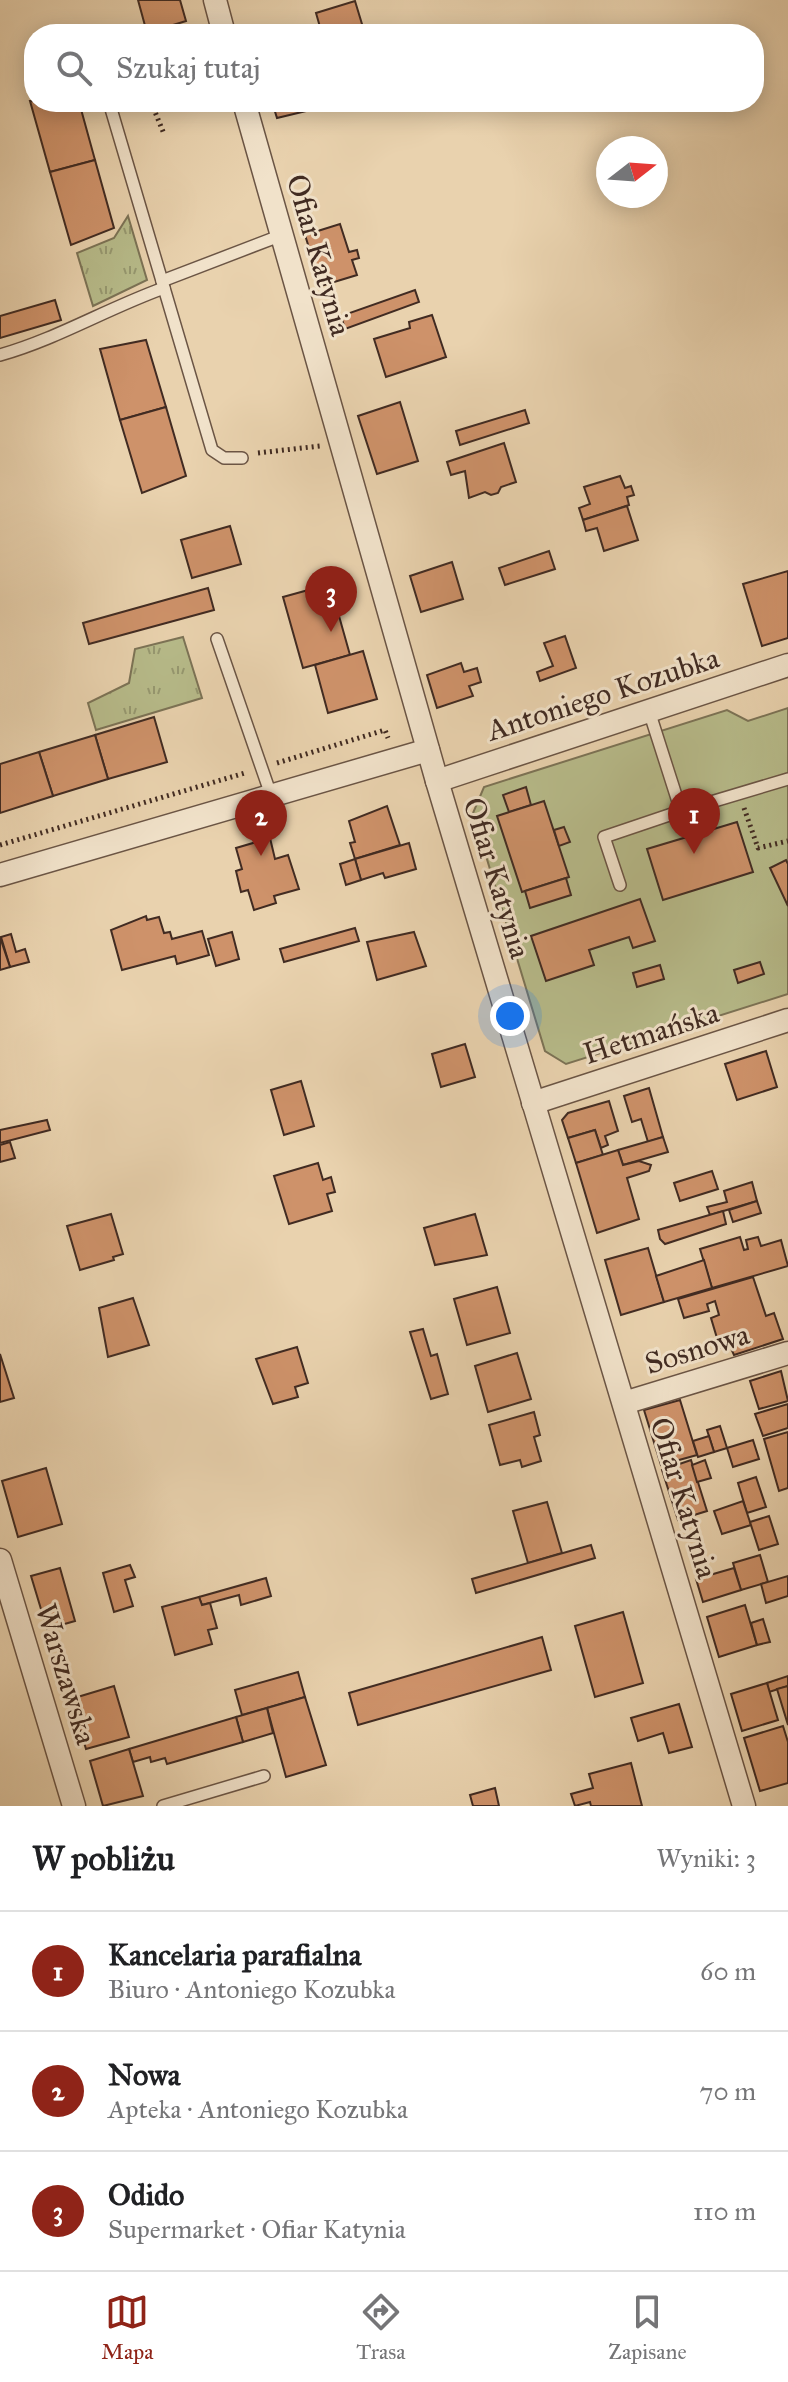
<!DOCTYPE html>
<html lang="pl">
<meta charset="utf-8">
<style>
:root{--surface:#fff;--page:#f6f6f6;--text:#202124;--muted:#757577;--line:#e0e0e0;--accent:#8f2418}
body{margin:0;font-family:"IM FELL Great Primer",serif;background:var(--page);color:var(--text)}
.compass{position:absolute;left:596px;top:136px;width:72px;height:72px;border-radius:50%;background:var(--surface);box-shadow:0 4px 20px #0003;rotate:73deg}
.you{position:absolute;left:510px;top:1016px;width:28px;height:28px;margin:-20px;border:6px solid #fff;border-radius:50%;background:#1a73e8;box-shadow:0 0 0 12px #1a73e833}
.badge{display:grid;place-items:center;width:52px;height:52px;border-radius:50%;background:var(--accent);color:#fff;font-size:26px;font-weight:700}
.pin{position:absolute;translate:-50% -66px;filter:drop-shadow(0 2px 4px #0008)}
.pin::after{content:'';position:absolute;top:42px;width:28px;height:24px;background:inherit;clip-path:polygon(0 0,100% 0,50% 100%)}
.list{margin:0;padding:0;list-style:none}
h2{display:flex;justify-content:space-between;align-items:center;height:104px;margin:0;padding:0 32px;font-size:34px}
h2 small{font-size:26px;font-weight:400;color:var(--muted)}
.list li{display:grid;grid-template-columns:52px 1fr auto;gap:24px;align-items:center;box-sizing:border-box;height:120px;padding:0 32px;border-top:2px solid var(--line)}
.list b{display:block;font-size:30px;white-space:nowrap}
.list p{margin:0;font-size:26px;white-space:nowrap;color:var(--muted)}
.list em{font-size:26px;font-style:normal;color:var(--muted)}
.icon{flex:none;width:44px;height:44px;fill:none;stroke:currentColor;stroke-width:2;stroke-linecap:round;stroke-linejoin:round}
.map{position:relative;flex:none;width:788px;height:1806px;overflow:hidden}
.search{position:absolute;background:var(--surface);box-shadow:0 4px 20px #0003;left:24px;right:24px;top:24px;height:88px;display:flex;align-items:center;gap:20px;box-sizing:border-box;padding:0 28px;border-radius:32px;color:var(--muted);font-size:30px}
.sheet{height:464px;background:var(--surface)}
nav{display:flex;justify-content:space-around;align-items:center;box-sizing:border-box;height:112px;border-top:2px solid var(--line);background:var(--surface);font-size:22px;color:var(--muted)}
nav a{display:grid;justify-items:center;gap:4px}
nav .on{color:var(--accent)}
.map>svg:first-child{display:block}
.green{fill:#b7bb8a;stroke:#7c7356;stroke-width:2}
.park{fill:url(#park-tufts);stroke:#7c7356;stroke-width:2}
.building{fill:#ce926a;stroke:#412b22;stroke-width:2}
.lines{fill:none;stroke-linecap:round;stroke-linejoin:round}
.service-casing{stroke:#6b5545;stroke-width:14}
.minor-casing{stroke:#6b5545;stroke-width:25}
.path{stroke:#412b22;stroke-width:5;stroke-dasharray:2 4;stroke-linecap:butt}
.service{stroke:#f1e2ca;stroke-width:11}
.minor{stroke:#f1e2ca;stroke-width:22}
.labels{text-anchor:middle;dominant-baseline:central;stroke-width:6;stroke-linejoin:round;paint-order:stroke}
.street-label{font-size:30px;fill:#412b22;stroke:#f1e2ca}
</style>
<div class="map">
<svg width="788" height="1806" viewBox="0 0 788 1806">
<defs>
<pattern id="park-tufts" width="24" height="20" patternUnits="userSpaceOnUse" patternTransform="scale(2)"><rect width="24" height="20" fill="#b7bb8a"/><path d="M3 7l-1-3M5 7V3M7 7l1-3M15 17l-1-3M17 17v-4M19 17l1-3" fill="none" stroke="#969870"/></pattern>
</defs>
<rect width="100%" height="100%" fill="#e9d2ae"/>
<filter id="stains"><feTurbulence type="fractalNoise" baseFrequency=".0025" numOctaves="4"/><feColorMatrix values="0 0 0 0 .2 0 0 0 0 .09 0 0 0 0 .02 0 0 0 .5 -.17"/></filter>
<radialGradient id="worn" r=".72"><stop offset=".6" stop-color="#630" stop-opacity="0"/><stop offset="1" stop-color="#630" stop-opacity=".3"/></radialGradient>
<polygon class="green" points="788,708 788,994 566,1064 545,1051 473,813 484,787 727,710 748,721"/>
<g class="park">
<polygon points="128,216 147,280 93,306 77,253 114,238"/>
<polygon points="183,637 202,698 96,730 88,703 129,683 135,649"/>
</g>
<g class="building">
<polygon points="138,0 180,0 186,21 147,33"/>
<polygon points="355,1 365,34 322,34 316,13"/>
<polygon points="390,26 393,34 366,34"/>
<polygon points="30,101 79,102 95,160 50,172"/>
<polygon points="272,102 326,102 327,106 277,118"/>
<polygon points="95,160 114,228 71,245 50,172"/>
<polygon points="340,224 349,252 357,250 359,258 352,260 357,275 321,286 305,235"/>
<polygon points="415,290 419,302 345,329 341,316"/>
<polygon points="55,300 61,320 0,338 0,316"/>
<polygon points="432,315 446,357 386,377 374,339 410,328 409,322"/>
<polygon points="146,340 166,407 120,420 100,349"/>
<polygon points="400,402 418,461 377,474 358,416"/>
<polygon points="166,407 186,476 142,493 120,420"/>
<polygon points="525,410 529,423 460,445 456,431"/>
<polygon points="504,443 516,482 501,487 498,493 491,495 485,492 469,498 465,471 451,475 447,462"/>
<polygon points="620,476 625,488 631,486 634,495 627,497 629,505 583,520 579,508 590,504 584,487"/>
<polygon points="627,506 638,540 604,551 597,528 586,531 583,520"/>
<polygon points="230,526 241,564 192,578 181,540"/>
<polygon points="549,551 555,569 505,585 499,568"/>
<polygon points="452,562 463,599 421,612 410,576"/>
<polygon points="788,571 788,638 762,646 743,584"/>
<polygon points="330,584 350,655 303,668 283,597"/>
<polygon points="208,588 214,610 89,644 83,623"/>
<polygon points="565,636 576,668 540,681 537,672 553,666 544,643"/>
<polygon points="363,651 377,699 328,713 315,665"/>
<polygon points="461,663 464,672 477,668 481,682 469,686 473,696 437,708 427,675"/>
<polygon points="154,717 167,762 108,779 95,735"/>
<polygon points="95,735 108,779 53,796 39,752"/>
<polygon points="39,752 53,796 0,813 0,764"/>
<polygon points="526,787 531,805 509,812 503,795"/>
<polygon points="544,801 569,877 522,892 497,816"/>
<polygon points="387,806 400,845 355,859 350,843 355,842 349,821"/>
<polygon points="737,822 753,872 663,900 647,849"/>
<polygon points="564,827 570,842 559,846 554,830"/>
<polygon points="270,838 275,859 288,855 299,889 274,896 276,903 254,910 248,890 241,892 236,871 242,869 236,848"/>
<polygon points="409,843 416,869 385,878 383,873 361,880 355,859"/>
<polygon points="355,859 361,880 346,885 340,864"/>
<polygon points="786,860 788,864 788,906 770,868"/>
<polygon points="566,878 571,895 530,908 525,891"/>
<polygon points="640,899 655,941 633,948 629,937 589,950 594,965 546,981 531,936"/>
<polygon points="146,916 147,920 159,917 164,933 170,932 172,939 202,931 209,955 177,964 175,956 122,970 111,930"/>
<polygon points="355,928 359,941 284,962 280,949"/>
<polygon points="232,932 239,959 216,966 208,939"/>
<polygon points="414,932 426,966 377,980 367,942"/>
<polygon points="11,934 16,952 25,949 29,962 10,967 1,937"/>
<polygon points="0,937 10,967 0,970"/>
<polygon points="760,962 764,974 738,983 734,970"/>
<polygon points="660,965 664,979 637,987 633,973"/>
<polygon points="465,1044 475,1077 441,1087 432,1054"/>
<polygon points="766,1051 777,1087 737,1100 725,1064"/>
<polygon points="301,1081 314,1126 284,1135 271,1090"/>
<polygon points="649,1088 663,1137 648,1142 641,1119 632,1122 624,1096"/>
<polygon points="609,1101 618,1131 605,1136 608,1145 601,1148 595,1130 568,1138 562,1120 568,1113"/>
<polygon points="47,1120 50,1130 0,1143 0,1130"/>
<polygon points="595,1130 603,1155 576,1163 568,1138"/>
<polygon points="663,1137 668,1152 623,1165 618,1150"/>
<polygon points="10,1142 15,1158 0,1162 0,1145"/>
<polygon points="618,1150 623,1165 639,1161 651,1165 649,1171 627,1178 639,1219 597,1233 576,1163"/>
<polygon points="318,1163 323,1180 331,1177 335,1192 327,1194 332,1211 289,1224 274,1176"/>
<polygon points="712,1171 718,1189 680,1201 674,1183"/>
<polygon points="752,1182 757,1201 710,1215 707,1207 727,1202 724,1191"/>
<polygon points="757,1201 761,1213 733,1222 729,1210"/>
<polygon points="723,1211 726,1224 665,1244 660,1239 658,1230"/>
<polygon points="111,1214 123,1254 113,1257 114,1260 80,1270 67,1226"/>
<polygon points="475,1214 487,1255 435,1265 424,1228"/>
<polygon points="740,1237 744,1250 748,1249 746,1240 758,1237 761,1246 781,1240 788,1266 712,1288 700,1249"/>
<polygon points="648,1248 664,1302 621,1315 605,1260"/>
<polygon points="704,1260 712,1288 664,1302 656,1276"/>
<polygon points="753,1277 766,1316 774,1313 783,1339 734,1355 730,1346 720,1348 711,1318 719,1315 715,1301 707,1304 709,1311 684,1318 678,1299"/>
<polygon points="497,1287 510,1333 467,1345 454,1299"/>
<polygon points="133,1298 149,1345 108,1357 99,1308"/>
<polygon points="423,1329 431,1356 437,1354 448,1394 431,1399 410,1332"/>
<polygon points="297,1347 308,1383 295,1387 298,1397 273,1404 256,1359"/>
<polygon points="517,1353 531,1399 488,1412 475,1366"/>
<polygon points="0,1354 14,1398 0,1402"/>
<polygon points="781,1371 788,1401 759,1409 750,1381"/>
<polygon points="680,1400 697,1455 661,1465 644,1410"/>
<polygon points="788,1404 788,1428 763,1436 755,1414"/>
<polygon points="534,1412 540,1435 534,1437 541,1461 522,1467 520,1460 500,1465 489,1425"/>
<polygon points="720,1426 727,1448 714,1452 707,1430"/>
<polygon points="788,1432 788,1488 779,1491 764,1439"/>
<polygon points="709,1436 714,1452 698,1457 693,1441"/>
<polygon points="753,1440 759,1459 733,1467 727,1448"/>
<polygon points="691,1460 707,1511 678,1520 662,1470"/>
<polygon points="705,1460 711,1478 697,1482 692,1465"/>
<polygon points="46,1468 62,1524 18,1537 2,1481"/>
<polygon points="756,1477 766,1507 747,1513 738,1483"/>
<polygon points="743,1501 751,1525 722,1534 714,1511"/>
<polygon points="547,1502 562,1553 528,1563 513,1511"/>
<polygon points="769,1516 778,1544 759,1550 750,1522"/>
<polygon points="591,1545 595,1558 476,1593 472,1579"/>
<polygon points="760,1555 768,1582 741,1590 733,1563"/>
<polygon points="130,1565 135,1577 125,1580 133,1606 114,1612 103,1573"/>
<polygon points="60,1568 75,1621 47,1629 31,1576"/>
<polygon points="734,1568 741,1590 703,1602 696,1579"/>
<polygon points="788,1576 788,1596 766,1603 761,1584"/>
<polygon points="266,1578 271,1596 241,1605 239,1595 202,1605 199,1597"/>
<polygon points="199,1597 202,1605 210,1603 217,1628 208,1630 212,1644 175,1655 162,1607"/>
<polygon points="745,1605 757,1645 719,1657 707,1617"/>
<polygon points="623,1612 643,1683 595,1697 575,1626"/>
<polygon points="763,1619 770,1642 757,1645 751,1623"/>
<polygon points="542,1637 551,1670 358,1725 349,1693"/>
<polygon points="298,1672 305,1697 242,1715 235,1690"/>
<polygon points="788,1676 788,1686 769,1692 767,1683"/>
<polygon points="767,1683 778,1720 742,1731 731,1694"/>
<polygon points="114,1686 129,1737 86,1749 71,1699"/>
<polygon points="788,1686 788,1725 777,1689"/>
<polygon points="305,1697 326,1765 286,1777 267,1708"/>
<polygon points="679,1704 692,1747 669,1753 663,1733 638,1741 631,1718"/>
<polygon points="267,1708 273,1733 243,1742 236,1717"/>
<polygon points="236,1717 243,1742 167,1764 165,1758 151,1762 150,1757 133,1762 129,1749"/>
<polygon points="783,1726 788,1742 788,1783 760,1791 744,1738"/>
<polygon points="129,1749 143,1796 103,1806 90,1761"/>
<polygon points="631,1763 642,1806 591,1806 590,1802 575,1806 571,1794 593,1788 589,1774"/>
<polygon points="495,1788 499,1806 473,1806 470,1795"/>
</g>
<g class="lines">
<g class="service-casing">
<g id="service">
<polyline points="109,102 212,450 224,458 242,458"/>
<polyline points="162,281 282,235"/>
<path d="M0,355C57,339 108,308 164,288"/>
<polyline points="217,639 271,795"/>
<polyline points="681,811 788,779"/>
<polyline points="620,885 604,837 681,811 649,711"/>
<polyline points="163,1806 264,1776"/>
</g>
</g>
<g class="minor-casing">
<g id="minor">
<polyline points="215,0 224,34"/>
<polyline points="244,102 437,781 744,1806"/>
<polyline points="437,781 788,665"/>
<polyline points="0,875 428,750"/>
<polyline points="533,1103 788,1020"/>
<polyline points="624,1403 788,1353"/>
<polyline points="0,1560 74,1806"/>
</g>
</g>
<g class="path">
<polyline points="151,102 164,134"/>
<polyline points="258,453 320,446"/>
<polyline points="277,763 385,730 388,738"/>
<polyline points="744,808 758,848 788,841"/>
<polyline points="0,845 245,773"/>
</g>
<use href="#service" class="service"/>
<use href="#minor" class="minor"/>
</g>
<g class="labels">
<g class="street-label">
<text transform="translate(319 255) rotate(74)">Ofiar Katynia</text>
<text transform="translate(603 694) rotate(-18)">Antoniego Kozubka</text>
<text transform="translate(497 878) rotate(73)">Ofiar Katynia</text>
<text transform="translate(651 1033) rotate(-18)">Hetmańska</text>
<text transform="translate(697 1349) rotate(-17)">Sosnowa</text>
<text transform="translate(684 1498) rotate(73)">Ofiar Katynia</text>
<text transform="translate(66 1674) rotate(73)">Warszawska</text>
</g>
</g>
<rect width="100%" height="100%" filter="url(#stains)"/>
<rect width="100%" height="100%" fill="url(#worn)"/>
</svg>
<svg class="compass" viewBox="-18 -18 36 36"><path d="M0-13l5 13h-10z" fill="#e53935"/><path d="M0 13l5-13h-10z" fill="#757577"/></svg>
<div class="you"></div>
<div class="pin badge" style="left:694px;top:854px">1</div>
<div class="pin badge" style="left:261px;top:856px">2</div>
<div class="pin badge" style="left:331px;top:632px">3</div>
<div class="search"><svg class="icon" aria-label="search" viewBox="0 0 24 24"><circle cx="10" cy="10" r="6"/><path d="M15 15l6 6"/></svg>Szukaj tutaj</div>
</div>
<section class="sheet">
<h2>W pobliżu<small>Wyniki: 3</small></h2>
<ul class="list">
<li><span class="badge">1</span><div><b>Kancelaria parafialna</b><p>Biuro · Antoniego Kozubka</p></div><em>60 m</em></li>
<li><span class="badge">2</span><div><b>Nowa</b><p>Apteka · Antoniego Kozubka</p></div><em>70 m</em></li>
<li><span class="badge">3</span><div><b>Odido</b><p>Supermarket · Ofiar Katynia</p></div><em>110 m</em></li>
</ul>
</section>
<nav>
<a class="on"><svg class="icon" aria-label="map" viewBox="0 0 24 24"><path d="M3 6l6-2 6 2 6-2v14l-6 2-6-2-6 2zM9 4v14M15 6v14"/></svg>Mapa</a>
<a><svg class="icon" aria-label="directions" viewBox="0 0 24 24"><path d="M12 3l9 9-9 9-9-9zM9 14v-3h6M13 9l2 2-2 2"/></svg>Trasa</a>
<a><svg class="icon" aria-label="saved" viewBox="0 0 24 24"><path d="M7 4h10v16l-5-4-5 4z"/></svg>Zapisane</a>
</nav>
